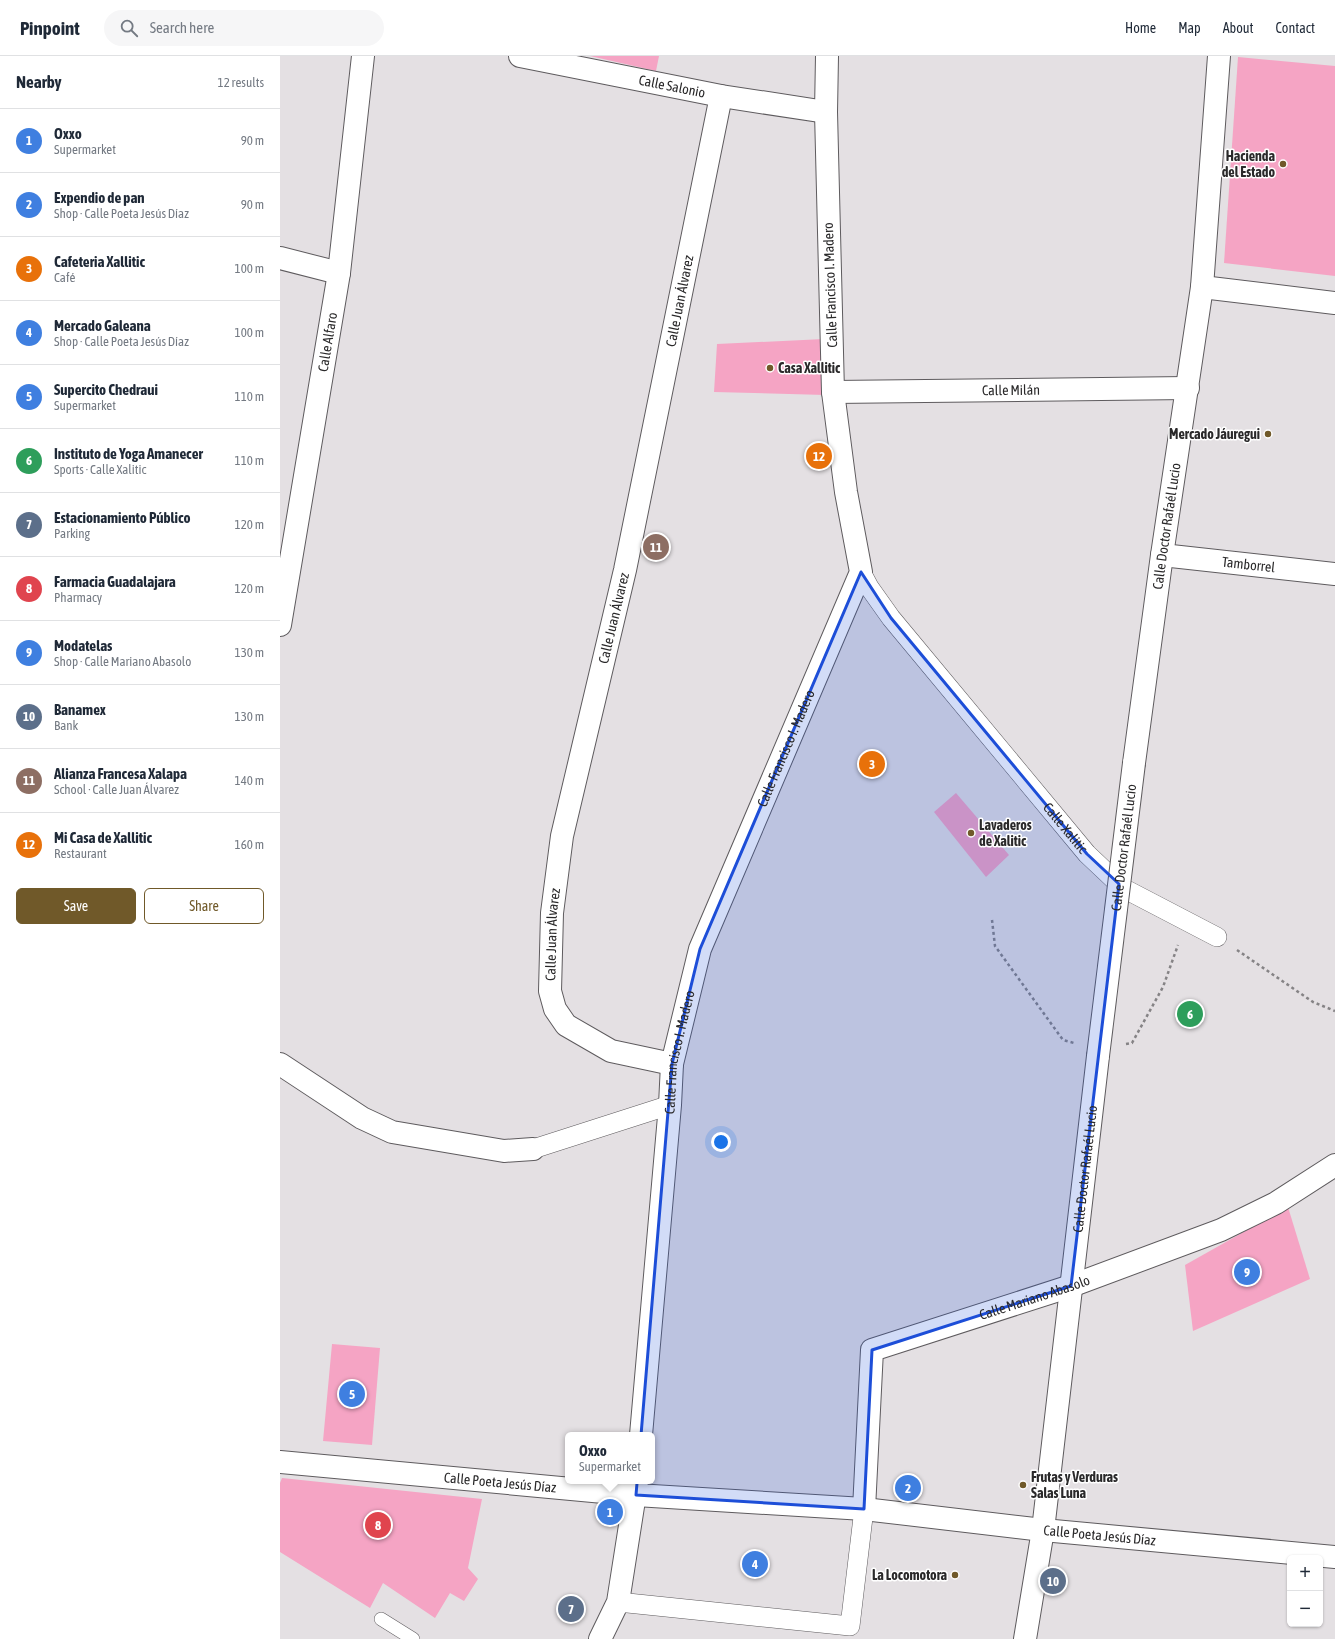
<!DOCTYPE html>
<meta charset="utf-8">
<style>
:root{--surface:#fff;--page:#f6f6f7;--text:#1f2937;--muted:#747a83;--line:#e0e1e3;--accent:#705929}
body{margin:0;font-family:"Asap Condensed",sans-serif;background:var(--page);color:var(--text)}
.controls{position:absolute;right:12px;bottom:12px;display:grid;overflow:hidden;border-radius:6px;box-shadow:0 1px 3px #0004}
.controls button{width:36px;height:36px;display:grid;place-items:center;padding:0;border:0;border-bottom:1px solid var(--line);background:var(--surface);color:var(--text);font:20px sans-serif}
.you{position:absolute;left:441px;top:1086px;width:14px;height:14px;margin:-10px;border:3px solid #fff;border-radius:50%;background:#1a73e8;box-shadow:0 0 0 6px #1a73e833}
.badge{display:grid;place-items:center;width:26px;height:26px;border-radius:50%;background:var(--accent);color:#fff;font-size:13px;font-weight:700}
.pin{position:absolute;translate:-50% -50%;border:2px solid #fff;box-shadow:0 1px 4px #0006}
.popup{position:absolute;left:285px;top:1376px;width:90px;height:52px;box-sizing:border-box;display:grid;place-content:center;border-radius:6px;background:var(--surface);filter:drop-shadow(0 1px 3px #0005);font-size:13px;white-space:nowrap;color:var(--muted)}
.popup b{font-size:15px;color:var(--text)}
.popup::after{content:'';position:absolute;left:50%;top:100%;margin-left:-8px;border:8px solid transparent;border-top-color:var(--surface)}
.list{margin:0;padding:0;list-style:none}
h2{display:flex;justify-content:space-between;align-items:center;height:52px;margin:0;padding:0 16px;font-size:17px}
h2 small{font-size:13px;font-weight:400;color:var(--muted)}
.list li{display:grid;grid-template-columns:26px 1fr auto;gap:12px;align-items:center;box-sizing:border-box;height:64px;padding:0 16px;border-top:1px solid var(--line)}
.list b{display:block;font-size:15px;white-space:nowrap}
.list p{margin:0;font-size:13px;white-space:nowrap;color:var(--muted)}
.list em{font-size:13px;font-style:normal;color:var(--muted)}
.actions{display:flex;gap:8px;padding:12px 16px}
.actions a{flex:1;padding:9px 0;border:1px solid var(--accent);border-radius:6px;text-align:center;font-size:14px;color:var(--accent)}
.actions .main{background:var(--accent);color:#fff}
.icon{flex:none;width:22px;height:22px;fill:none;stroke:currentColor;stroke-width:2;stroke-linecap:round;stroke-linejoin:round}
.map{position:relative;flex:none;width:1055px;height:1583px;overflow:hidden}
header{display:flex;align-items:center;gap:24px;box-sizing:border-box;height:56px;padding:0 20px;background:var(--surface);border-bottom:1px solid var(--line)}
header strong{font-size:19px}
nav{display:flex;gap:22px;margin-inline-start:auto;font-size:14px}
.search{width:280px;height:36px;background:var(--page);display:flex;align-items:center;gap:10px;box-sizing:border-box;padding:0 14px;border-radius:22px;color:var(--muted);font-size:15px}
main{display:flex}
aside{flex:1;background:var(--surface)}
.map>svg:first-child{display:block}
.building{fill:#f5a4c4}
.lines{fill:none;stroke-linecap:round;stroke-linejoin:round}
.service-casing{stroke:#5e5b5e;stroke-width:14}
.pedestrian-casing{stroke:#5e5b5e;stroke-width:20}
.minor-casing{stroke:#5e5b5e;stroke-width:24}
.path{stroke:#858385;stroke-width:2.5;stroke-dasharray:3 3;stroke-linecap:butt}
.service{stroke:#fff;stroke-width:13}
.pedestrian{stroke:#fff;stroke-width:19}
.minor{stroke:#fff;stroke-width:22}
.minor-bridge-casing{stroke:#5e5b5e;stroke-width:24;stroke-linecap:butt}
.minor-bridge{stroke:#fff;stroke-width:22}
.marked{fill:#1d4ed8;fill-opacity:0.2;stroke:#1d4ed8;stroke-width:3;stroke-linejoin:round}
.poi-dot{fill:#705929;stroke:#fff;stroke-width:1.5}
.labels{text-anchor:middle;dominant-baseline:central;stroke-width:3;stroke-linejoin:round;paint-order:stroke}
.street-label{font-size:14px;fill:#2a292a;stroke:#fff}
.poi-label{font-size:14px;font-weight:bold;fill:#2a292a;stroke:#fff;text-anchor:end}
</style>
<header>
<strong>Pinpoint</strong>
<div class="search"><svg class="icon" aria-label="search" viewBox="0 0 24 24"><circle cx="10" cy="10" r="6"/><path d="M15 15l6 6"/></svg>Search here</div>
<nav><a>Home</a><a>Map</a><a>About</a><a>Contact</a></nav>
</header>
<main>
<aside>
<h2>Nearby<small>12 results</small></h2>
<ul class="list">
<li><span class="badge" style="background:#3f7fe0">1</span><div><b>Oxxo</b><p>Supermarket</p></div><em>90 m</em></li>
<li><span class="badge" style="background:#3f7fe0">2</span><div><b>Expendio de pan</b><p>Shop · Calle Poeta Jesús Díaz</p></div><em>90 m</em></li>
<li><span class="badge" style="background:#e8710a">3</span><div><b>Cafeteria Xallitic</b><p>Café</p></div><em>100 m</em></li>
<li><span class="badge" style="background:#3f7fe0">4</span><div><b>Mercado Galeana</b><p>Shop · Calle Poeta Jesús Díaz</p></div><em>100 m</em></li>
<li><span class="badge" style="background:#3f7fe0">5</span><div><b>Supercito Chedraui</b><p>Supermarket</p></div><em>110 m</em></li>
<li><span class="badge" style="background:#2e9e5b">6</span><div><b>Instituto de Yoga Amanecer</b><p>Sports · Calle Xalitic</p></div><em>110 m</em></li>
<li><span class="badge" style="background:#5c6f8a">7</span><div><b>Estacionamiento Público</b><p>Parking</p></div><em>120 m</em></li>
<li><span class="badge" style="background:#e0444e">8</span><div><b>Farmacia Guadalajara</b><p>Pharmacy</p></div><em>120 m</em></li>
<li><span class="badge" style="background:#3f7fe0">9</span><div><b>Modatelas</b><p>Shop · Calle Mariano Abasolo</p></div><em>130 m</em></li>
<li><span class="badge" style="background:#5c6f8a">10</span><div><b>Banamex</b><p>Bank</p></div><em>130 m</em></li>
<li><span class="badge" style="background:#8d6e63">11</span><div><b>Alianza Francesa Xalapa</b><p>School · Calle Juan Álvarez</p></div><em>140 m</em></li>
<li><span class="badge" style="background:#e8710a">12</span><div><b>Mi Casa de Xallitic</b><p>Restaurant</p></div><em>160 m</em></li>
</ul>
<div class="actions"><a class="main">Save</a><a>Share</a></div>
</aside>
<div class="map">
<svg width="1055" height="1583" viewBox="0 0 1055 1583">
<rect width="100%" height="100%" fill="#e4e0e3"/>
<g class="building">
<polygon points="310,0 379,0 376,15"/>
<polygon points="958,1 1055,10 1055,220 944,207"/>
<polygon points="544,283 545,339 434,336 437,288"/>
<polygon points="676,737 729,799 706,821 654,756"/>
<polygon points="1008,1151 1030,1223 913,1275 905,1209"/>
<polygon points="52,1288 100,1292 92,1389 43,1385"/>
<polygon points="2,1422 202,1443 188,1512 198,1523 184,1545 170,1537 155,1562 103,1527 90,1552 0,1496 0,1427"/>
</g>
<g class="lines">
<g class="service-casing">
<polyline id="service" points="101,1563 133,1583"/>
</g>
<g class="pedestrian-casing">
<g id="pedestrian">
<path id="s1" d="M581,516L589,531L611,562L807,798L843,832L937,881"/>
<polyline points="253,1093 390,1049"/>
<polyline points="338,1546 570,1570 584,1453"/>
</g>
</g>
<g class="minor-casing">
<g id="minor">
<path id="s2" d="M240,0L441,40L546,56"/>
<polyline points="0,202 59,217"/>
<polyline points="922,231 1055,247"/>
<path id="s3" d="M553,336L908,332"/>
<path id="s4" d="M882,499L1055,518"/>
<path id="s5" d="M0,569L59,217L83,0"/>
<path id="s6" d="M854,707L882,499L922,231L939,0"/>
<polyline points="0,1008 82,1062 112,1076 224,1095 253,1093"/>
<path id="s7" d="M392,1008L331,995L286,969L275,953L270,935L272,857L282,780L345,514L441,40"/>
<path id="s8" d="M361,1379L390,1049L392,1008L420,893L581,516L566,436L553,336L546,56L547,0"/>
<path id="s9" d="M0,1406L356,1439L584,1453L763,1474L1055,1501"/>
<path id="s10" d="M584,1453L592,1294L791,1230L941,1174L996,1147L1055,1109"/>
<polyline points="320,1583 338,1546 357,1425"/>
<path id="s11" d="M745,1583L763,1474L818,1000"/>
</g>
</g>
<g class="path">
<polyline points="712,864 715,890 783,984 794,987"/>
<polyline points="957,894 1033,946 1055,955"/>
<polyline points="846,988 852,987 883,931 898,889"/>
</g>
<use href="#service" class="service"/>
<use href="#pedestrian" class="pedestrian"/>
<use href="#minor" class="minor"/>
<g class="minor-bridge-casing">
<g id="minor-bridge">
<path id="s12" d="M818,1000L854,707"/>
</g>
</g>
<use href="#minor-bridge" class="minor-bridge"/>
</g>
<path class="marked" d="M581,516L611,562L807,798L839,828L791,1230L592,1294L584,1453L356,1439L392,1008L420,893Z"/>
<g class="poi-dot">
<circle cx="1003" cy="108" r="4"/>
<circle cx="490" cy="312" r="4"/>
<circle cx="988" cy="378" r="4"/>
<circle cx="691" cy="777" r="4"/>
<circle cx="743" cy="1429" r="4"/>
<circle cx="675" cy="1519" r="4"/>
</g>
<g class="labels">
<g class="street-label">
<text stroke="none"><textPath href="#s2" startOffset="155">Calle Salonio</textPath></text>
<text transform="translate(550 229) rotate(-92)">Calle Francisco I. Madero</text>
<text stroke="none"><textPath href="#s7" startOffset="856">Calle Juan Álvarez</textPath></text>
<text stroke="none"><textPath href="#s5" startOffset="287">Calle Alfaro</textPath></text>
<text stroke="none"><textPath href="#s3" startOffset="178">Calle Milán</textPath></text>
<text stroke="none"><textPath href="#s6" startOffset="239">Calle Doctor Rafaél Lucio</textPath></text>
<text stroke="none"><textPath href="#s4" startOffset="87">Tamborrel</textPath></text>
<text stroke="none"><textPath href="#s7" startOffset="532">Calle Juan Álvarez</textPath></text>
<text stroke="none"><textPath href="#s8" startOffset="709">Calle Francisco I. Madero</textPath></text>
<text stroke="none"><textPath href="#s1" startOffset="328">Calle Xalitic</textPath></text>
<text stroke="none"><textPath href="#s12" startOffset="210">Calle Doctor Rafaél Lucio</textPath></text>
<text stroke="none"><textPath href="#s7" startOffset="209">Calle Juan Álvarez</textPath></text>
<text stroke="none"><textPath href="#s8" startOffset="385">Calle Francisco I. Madero</textPath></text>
<text stroke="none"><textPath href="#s11" startOffset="474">Calle Doctor Rafaél Lucio</textPath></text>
<text stroke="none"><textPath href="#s10" startOffset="330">Calle Mariano Abasolo</textPath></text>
<text stroke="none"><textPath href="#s9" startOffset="221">Calle Poeta Jesús Díaz</textPath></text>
<text stroke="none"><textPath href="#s9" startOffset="823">Calle Poeta Jesús Díaz</textPath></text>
</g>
<g class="poi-label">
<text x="995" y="100">Hacienda<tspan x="995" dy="16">del Estado</tspan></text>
<text x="498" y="312" text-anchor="start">Casa Xallitic</text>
<text x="980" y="378">Mercado Jáuregui</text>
<text x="699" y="769" text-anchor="start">Lavaderos<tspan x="699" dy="16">de Xalitic</tspan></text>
<text x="751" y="1421" text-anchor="start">Frutas y Verduras<tspan x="751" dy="16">Salas Luna</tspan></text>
<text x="667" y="1519">La Locomotora</text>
</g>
</g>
</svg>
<div class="controls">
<button>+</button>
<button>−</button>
</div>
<div class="you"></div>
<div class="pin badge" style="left:330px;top:1456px;background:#3f7fe0">1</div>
<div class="popup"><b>Oxxo</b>Supermarket</div>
<div class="pin badge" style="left:628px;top:1432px;background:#3f7fe0">2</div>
<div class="pin badge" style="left:592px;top:708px;background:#e8710a">3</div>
<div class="pin badge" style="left:475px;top:1508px;background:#3f7fe0">4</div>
<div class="pin badge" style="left:72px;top:1338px;background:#3f7fe0">5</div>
<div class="pin badge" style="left:910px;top:958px;background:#2e9e5b">6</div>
<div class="pin badge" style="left:291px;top:1553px;background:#5c6f8a">7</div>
<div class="pin badge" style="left:98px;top:1469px;background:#e0444e">8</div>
<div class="pin badge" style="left:967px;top:1216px;background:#3f7fe0">9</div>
<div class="pin badge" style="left:773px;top:1525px;background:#5c6f8a">10</div>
<div class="pin badge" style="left:376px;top:491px;background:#8d6e63">11</div>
<div class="pin badge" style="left:539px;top:400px;background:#e8710a">12</div>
</div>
</main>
